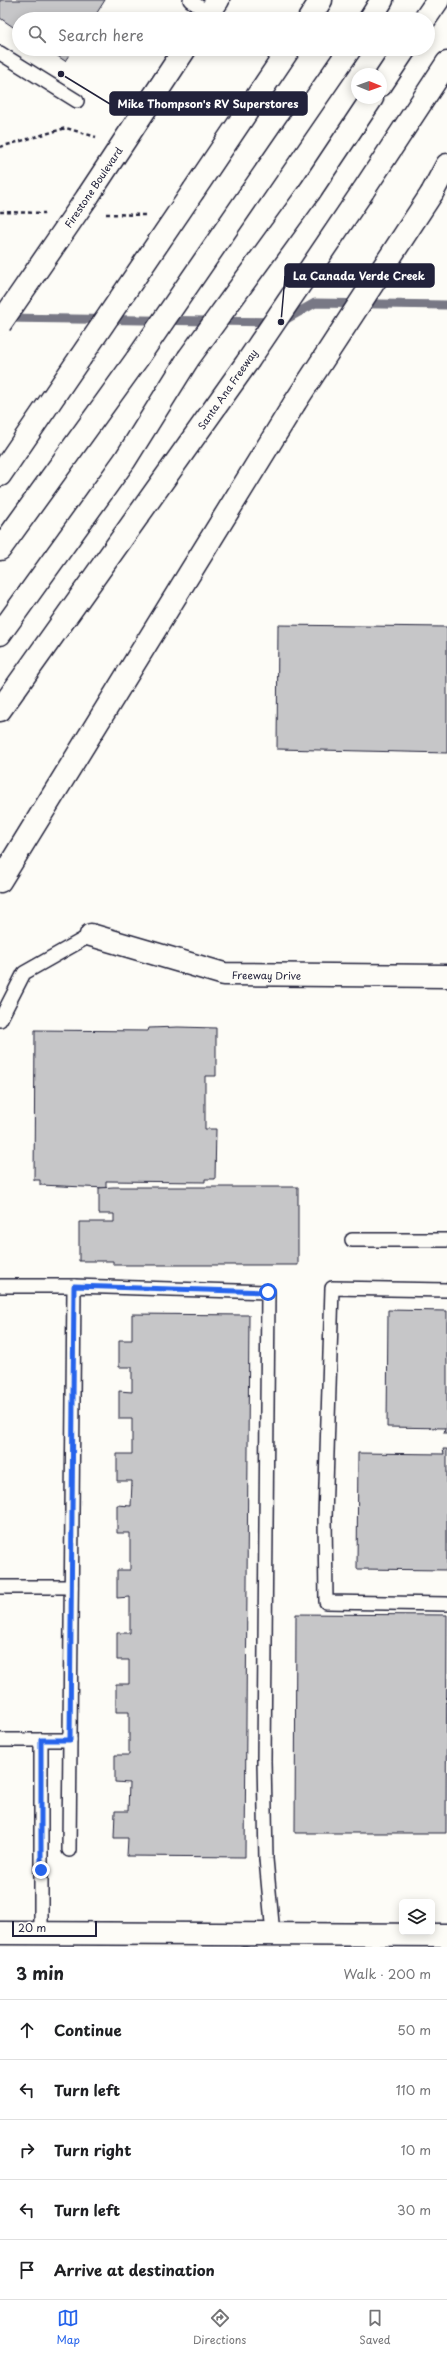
<!DOCTYPE html>
<meta charset="utf-8">
<style>
:root{--surface:#fff;--page:#f6f6f6;--text:#202124;--muted:#757577;--line:#e0e0e0;--accent:#2563eb}
body{margin:0;font-family:"Playpen Sans",sans-serif;background:var(--page);color:var(--text)}
.controls{position:absolute;right:12px;bottom:12px;display:grid;overflow:hidden;border-radius:6px;box-shadow:0 2px 10px #0003}
.controls button{width:36px;height:36px;display:grid;place-items:center;padding:0;border:0;border-bottom:1px solid var(--line);background:var(--surface);color:var(--text);font:20px sans-serif}
.compass{position:absolute;left:351px;top:68px;width:36px;height:36px;border-radius:50%;background:var(--surface);box-shadow:0 2px 10px #0003;rotate:91deg}
.scale{position:absolute;left:12px;bottom:10px;width:85px;box-sizing:border-box;padding-left:4px;border:2px solid #22223b;border-top:0;font-size:11px;line-height:14px;white-space:nowrap;color:#22223b;-webkit-text-stroke:3px #fdfcf7;paint-order:stroke}
.stop{position:absolute;width:12px;height:12px;margin:-9px;border:3px solid #2563eb;border-radius:50%;background:#fff}
.stop.end{background:#2563eb;border-color:#fff;box-shadow:0 1px 4px #0008}
.list{margin:0;padding:0;list-style:none}
h2{display:flex;justify-content:space-between;align-items:center;height:52px;margin:0;padding:0 16px;font-size:17px}
h2 small{font-size:13px;font-weight:400;color:var(--muted)}
.list li{display:grid;grid-template-columns:26px 1fr auto;gap:12px;align-items:center;box-sizing:border-box;height:60px;padding:0 16px;border-top:1px solid var(--line)}
.list b{display:block;font-size:15px;white-space:nowrap}
.list em{font-size:13px;font-style:normal;color:var(--muted)}
.icon{flex:none;width:22px;height:22px;fill:none;stroke:currentColor;stroke-width:2;stroke-linecap:round;stroke-linejoin:round}
.map{position:relative;flex:none;width:447px;height:1947px;overflow:hidden}
.search{position:absolute;background:var(--surface);box-shadow:0 2px 10px #0003;left:12px;right:12px;top:12px;height:44px;display:flex;align-items:center;gap:10px;box-sizing:border-box;padding:0 14px;border-radius:22px;color:var(--muted);font-size:15px}
.sheet{height:352px;background:var(--surface)}
nav{display:flex;justify-content:space-around;align-items:center;box-sizing:border-box;height:56px;border-top:1px solid var(--line);background:var(--surface);font-size:11px;color:var(--muted)}
nav a{display:grid;justify-items:center;gap:2px}
nav .on{color:var(--accent)}
.map>svg:first-child{display:block}
.lines{fill:none;stroke-linecap:round;stroke-linejoin:round}
.stream{stroke:#787885;stroke-width:9}
.building{fill:#c6c6c8;stroke:#22223b}
.service-casing{stroke:#22223b;stroke-width:16}
.minor-casing{stroke:#22223b;stroke-width:25}
.tertiary-casing{stroke:#22223b;stroke-width:25}
.primary-casing{stroke:#22223b;stroke-width:25}
.motorway-casing{stroke:#22223b;stroke-width:25}
.path{stroke:#22223b;stroke-width:2.5;stroke-dasharray:4 3;stroke-linecap:butt}
.service{stroke:#fdfcf7;stroke-width:13}
.minor{stroke:#fdfcf7;stroke-width:22}
.tertiary{stroke:#fdfcf7;stroke-width:22}
.primary{stroke:#fdfcf7;stroke-width:22}
.motorway{stroke:#fdfcf7;stroke-width:22}
.tertiary-bridge-casing{stroke:#22223b;stroke-width:25;stroke-linecap:butt}
.motorway-bridge-casing{stroke:#22223b;stroke-width:25;stroke-linecap:butt}
.tertiary-bridge{stroke:#fdfcf7;stroke-width:22}
.motorway-bridge{stroke:#fdfcf7;stroke-width:22}
.route{stroke:#2563eb;stroke-width:5}
.labels{text-anchor:middle;dominant-baseline:central;stroke-width:4;stroke-linejoin:round;paint-order:stroke}
.street-label{font-size:10px;fill:#22223b;stroke:#fdfcf7}
.leader{fill:none;stroke:#22223b;stroke-width:1.5}
.callout-dot{fill:#22223b;stroke:#fdfcf7;stroke-width:1.5}
.callout{fill:#22223b;stroke:#22223b;stroke-width:1.5}
.callout-label{font-size:11px;text-anchor:middle;font-weight:bold;fill:#fff}
</style>
<div class="map">
<svg width="447" height="1947" viewBox="0 0 447 1947">
<rect width="100%" height="100%" fill="#fdfcf7"/>
<filter id="ink" filterUnits="userSpaceOnUse"><feTurbulence type="fractalNoise" baseFrequency=".025" numOctaves="2"/><feDisplacementMap in="SourceGraphic" scale="8" xChannelSelector="R" yChannelSelector="G"/><feConvolveMatrix kernelMatrix="1 2 1 2 8 2 1 2 1" color-interpolation-filters="sRGB"/></filter>
<g filter="url(#ink)">
<g class="lines">
<polyline class="stream" points="5,318 281,322 315,303 447,305"/>
</g>
<g class="building">
<polygon points="0,0 105,0 93,19 19,19 19,31 0,18"/>
<polygon points="47,49 73,49 65,61"/>
<polygon points="278,625 447,627 447,753 277,749"/>
<polygon points="178,1027 216,1028 216,1076 205,1076 205,1129 216,1129 215,1179 205,1179 205,1182 106,1181 106,1188 40,1185 40,1180 34,1180 35,1030 148,1031 149,1028"/>
<polygon points="113,1187 298,1187 298,1265 113,1265 113,1261 79,1261 79,1222 114,1222 114,1214 99,1214 99,1188"/>
<polygon points="388,1310 447,1311 447,1433 444,1433 445,1428 387,1427"/>
<polygon points="132,1314 249,1315 245,1857 127,1856 128,1838 114,1838 115,1811 128,1811 129,1783 115,1782 115,1755 129,1755 129,1712 116,1712 116,1684 129,1684 129,1660 117,1660 117,1633 130,1633 130,1597 117,1598 117,1570 130,1570 130,1533 117,1533 117,1505 131,1506 132,1481 117,1481 117,1454 132,1454 132,1419 119,1419 119,1391 132,1392 132,1367 119,1367 119,1340 132,1340"/>
<polygon points="443,1449 447,1449 447,1570 357,1569 358,1453 444,1454"/>
<polygon points="296,1614 447,1615 446,1833 295,1833"/>
</g>
<g class="lines">
<g class="service-casing">
<g id="service">
<polyline points="190,0 209,14"/>
<polyline points="0,53 77,101"/>
<polyline points="0,1020 24,973 91,935"/>
<polyline points="352,1240 447,1240"/>
<polyline points="0,1286 74,1286"/>
<polyline points="447,1290 332,1288 325,1518 326,1602 447,1604"/>
<polyline points="0,1587 71,1587"/>
<polyline points="0,1740 70,1740"/>
<polyline points="69,1850 74,1286 268,1292 264,1761 266,1859 273,1934"/>
<polyline points="41,1933 41,1740"/>
</g>
</g>
<g class="minor-casing">
<g id="minor">
<path id="s1" d="M91,935L224,974L447,976"/>
</g>
</g>
<g class="tertiary-casing">
<g id="tertiary">
<polyline points="205,19 218,0"/>
<polyline points="88,196 185,49"/>
</g>
</g>
<g class="primary-casing">
<polyline id="primary" points="0,1933 447,1935"/>
</g>
<g class="motorway-casing">
<g id="motorway">
<polyline points="309,19 321,0"/>
<polyline points="370,19 382,0"/>
<polyline points="425,19 438,0"/>
<polyline points="381,85 405,49"/>
<polyline points="194,190 289,49"/>
<polyline points="310,191 372,98"/>
<polyline points="363,191 447,63"/>
<polyline points="251,193 350,49"/>
<polyline points="432,193 447,165"/>
<polyline points="0,475 80,358"/>
<polyline points="0,549 137,359"/>
<polyline points="0,634 125,460 188,359"/>
<polyline points="0,710 248,361"/>
<polyline points="0,881 294,404"/>
</g>
</g>
<g class="path">
<polyline points="0,147 66,128 96,137"/>
<polyline points="0,212 45,213"/>
<polyline points="106,214 145,215"/>
</g>
<use href="#service" class="service"/>
<use href="#minor" class="minor"/>
<use href="#tertiary" class="tertiary"/>
<use href="#primary" class="primary"/>
<use href="#motorway" class="motorway"/>
<g class="tertiary-bridge-casing">
<polyline id="tertiary-bridge" points="0,324 88,196"/>
</g>
<g class="motorway-bridge-casing">
<g id="motorway-bridge">
<polyline points="80,358 194,190"/>
<polyline points="137,359 251,193"/>
<polyline points="188,359 310,191"/>
<polyline points="248,361 363,191"/>
<polyline points="294,404 432,193"/>
</g>
</g>
<use href="#tertiary-bridge" class="tertiary-bridge"/>
<use href="#motorway-bridge" class="motorway-bridge"/>
</g>
</g>
<g class="lines" filter="url(#ink)">
<polyline class="route" points="41,1870 41,1740 70,1740 74,1286 268,1292"/>
</g>
<g class="labels">
<g class="street-label">
<text transform="translate(93 187) rotate(-56)">Firestone Boulevard</text>
<text transform="translate(227 389) rotate(-55)">Santa Ana Freeway</text>
<text stroke="none"><textPath href="#s1" startOffset="181">Freeway Drive</textPath></text>
</g>
</g>
<path class="leader" d="M61 74L110 104M281 322L285 276"/>
<g class="callout-dot">
<circle cx="61" cy="74" r="4"/>
<circle cx="281" cy="322" r="4"/>
</g>
<g class="callout">
<rect x="110" y="92" width="197" height="23" rx="4"/>
<rect x="285" y="264" width="149" height="23" rx="4"/>
</g>
<g class="callout-label">
<text x="208" y="108">Mike Thompson's RV Superstores</text>
<text x="359" y="280">La Canada Verde Creek</text>
</g>
</svg>
<div class="controls">
<button><svg class="icon" aria-label="layers" viewBox="0 0 24 24"><path d="M12 4l9 5-9 5-9-5zM3 14l9 5 9-5"/></svg></button>
</div>
<svg class="compass" viewBox="-18 -18 36 36"><path d="M0-13l5 13h-10z" fill="#e53935"/><path d="M0 13l5-13h-10z" fill="#757577"/></svg>
<div class="scale">20 m</div>
<div class="stop" style="left:268px;top:1292px"></div>
<div class="stop end" style="left:41px;top:1870px"></div>
<div class="search"><svg class="icon" aria-label="search" viewBox="0 0 24 24"><circle cx="10" cy="10" r="6"/><path d="M15 15l6 6"/></svg>Search here</div>
</div>
<section class="sheet">
<h2>3 min<small>Walk · 200 m</small></h2>
<ul class="list">
<li><svg class="icon" aria-label="ahead" viewBox="0 0 24 24"><path d="M12 20V5M6 11l6-6 6 6"/></svg><div><b>Continue</b></div><em>50 m</em></li>
<li><svg class="icon" aria-label="left" viewBox="0 0 24 24"><path d="M17 20v-9H6M10 6l-5 5 5 5"/></svg><div><b>Turn left</b></div><em>110 m</em></li>
<li><svg class="icon" aria-label="right" viewBox="0 0 24 24"><path d="M7 20v-9h11M14 6l5 5-5 5"/></svg><div><b>Turn right</b></div><em>10 m</em></li>
<li><svg class="icon" aria-label="left" viewBox="0 0 24 24"><path d="M17 20v-9H6M10 6l-5 5 5 5"/></svg><div><b>Turn left</b></div><em>30 m</em></li>
<li><svg class="icon" aria-label="arrive" viewBox="0 0 24 24"><path d="M6 21V4h12l-3 4 3 4H6"/></svg><div><b>Arrive at destination</b></div></li>
</ul>
</section>
<nav>
<a class="on"><svg class="icon" aria-label="map" viewBox="0 0 24 24"><path d="M3 6l6-2 6 2 6-2v14l-6 2-6-2-6 2zM9 4v14M15 6v14"/></svg>Map</a>
<a><svg class="icon" aria-label="directions" viewBox="0 0 24 24"><path d="M12 3l9 9-9 9-9-9zM9 14v-3h6M13 9l2 2-2 2"/></svg>Directions</a>
<a><svg class="icon" aria-label="saved" viewBox="0 0 24 24"><path d="M7 4h10v16l-5-4-5 4z"/></svg>Saved</a>
</nav>
